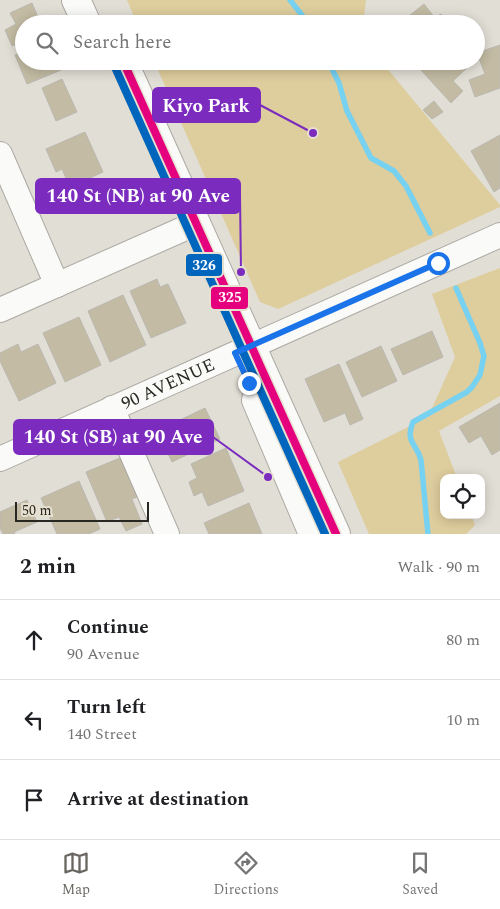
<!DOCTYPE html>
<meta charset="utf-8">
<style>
:root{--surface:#fff;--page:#f2f2f2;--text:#202124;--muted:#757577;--line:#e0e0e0;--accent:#696760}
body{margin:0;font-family:Spectral,serif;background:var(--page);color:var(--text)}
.controls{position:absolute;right:15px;bottom:15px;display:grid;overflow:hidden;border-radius:10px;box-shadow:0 2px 12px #0003}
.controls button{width:45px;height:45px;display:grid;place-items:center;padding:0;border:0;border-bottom:1px solid var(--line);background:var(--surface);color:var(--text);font:25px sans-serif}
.scale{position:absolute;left:15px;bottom:12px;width:134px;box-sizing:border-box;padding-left:5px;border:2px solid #292721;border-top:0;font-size:14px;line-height:18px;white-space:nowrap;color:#292721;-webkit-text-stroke:4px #e6e0d0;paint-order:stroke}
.stop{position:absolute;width:15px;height:15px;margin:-11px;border:4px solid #1a73e8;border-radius:50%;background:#fff}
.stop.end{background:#1a73e8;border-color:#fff;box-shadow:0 1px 5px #0008}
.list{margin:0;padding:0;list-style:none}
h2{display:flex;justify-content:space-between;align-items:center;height:65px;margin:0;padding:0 20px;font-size:21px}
h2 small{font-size:16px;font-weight:400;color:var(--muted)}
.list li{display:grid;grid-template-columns:32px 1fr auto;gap:15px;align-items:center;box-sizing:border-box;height:80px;padding:0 20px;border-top:1px solid var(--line)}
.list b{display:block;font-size:19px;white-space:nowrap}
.list p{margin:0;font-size:16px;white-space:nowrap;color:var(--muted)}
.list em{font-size:16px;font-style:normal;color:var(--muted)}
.icon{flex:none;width:28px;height:28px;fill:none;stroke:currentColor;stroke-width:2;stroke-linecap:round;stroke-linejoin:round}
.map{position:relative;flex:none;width:500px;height:534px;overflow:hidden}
.search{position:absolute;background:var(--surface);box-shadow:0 2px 12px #0003;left:15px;right:15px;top:15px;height:55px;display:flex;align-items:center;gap:12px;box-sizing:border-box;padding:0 18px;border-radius:28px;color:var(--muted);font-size:19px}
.sheet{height:305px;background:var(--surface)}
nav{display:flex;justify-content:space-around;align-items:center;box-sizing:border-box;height:70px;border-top:1px solid var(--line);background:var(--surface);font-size:14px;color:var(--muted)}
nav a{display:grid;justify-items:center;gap:2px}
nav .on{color:var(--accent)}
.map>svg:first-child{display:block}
.green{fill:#decd9d}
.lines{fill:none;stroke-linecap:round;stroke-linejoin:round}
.stream{stroke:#77d1f0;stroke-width:5.5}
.building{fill:#c3bba3;stroke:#bab8b1}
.minor-casing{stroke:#aba9a2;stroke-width:26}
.major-casing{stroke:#aba9a2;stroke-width:30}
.minor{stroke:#fafaf9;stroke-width:24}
.major{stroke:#fafaf9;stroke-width:28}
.bus-1-casing{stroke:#e6e0d0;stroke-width:11}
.bus-2-casing{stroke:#e6e0d0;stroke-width:11}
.bus-1{stroke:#e5007d;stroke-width:8}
.bus-2{stroke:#0065bd;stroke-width:8}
.route{stroke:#1a73e8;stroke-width:6}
.labels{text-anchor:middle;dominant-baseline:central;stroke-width:4;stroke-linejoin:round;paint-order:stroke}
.street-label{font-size:18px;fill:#292721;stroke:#e6e0d0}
.leader{fill:none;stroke:#7b2cbf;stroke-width:2}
.callout-dot{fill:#7b2cbf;stroke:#e6e0d0;stroke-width:2}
.callout{fill:#7b2cbf;stroke:#7b2cbf;stroke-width:2}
.callout-label{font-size:19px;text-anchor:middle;font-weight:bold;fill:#fff}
.line-badge{stroke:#e6e0d0;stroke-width:2}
.badge-label{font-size:14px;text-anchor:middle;font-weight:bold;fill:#fff}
</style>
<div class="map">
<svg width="500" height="534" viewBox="0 0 500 534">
<rect width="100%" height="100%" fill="#e1ded5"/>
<g class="green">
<polygon points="127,0 366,0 363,24 137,24"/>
<polygon points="154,61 381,61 500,205 500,207 278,309 260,302"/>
<polygon points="500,268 500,396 439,431 457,478 444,478 444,515 471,515 475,525 466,534 369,534 338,462 428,417 455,357 432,294"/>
</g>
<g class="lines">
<g class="stream">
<polyline points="290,0 309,24"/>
<polyline points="328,61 339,83 347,111 371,158 394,171 406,186 430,233"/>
<path d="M428,534L421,460C416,442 405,443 413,422L467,392L472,387L480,375L484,356L480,343L456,288"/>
</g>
</g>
<g class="building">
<polygon points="32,3 41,24 24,24 24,41 12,46 5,30 16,24 10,13"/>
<polygon points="424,4 435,18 441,14 449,24 399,24"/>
<polygon points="500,45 500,88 475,97 469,80 485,74 477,53"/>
<polygon points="24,51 24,61 57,61 61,70 27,84 15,55"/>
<polygon points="429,61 464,61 469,66 453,81 463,91 451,103 420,69"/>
<polygon points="62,79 77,112 56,121 42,88"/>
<polygon points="434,101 443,112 432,119 423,110"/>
<polygon points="85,132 103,172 70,187 62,169 56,172 46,149"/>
<polygon points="500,135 500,188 494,192 471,151"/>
<polygon points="157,279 160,287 168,284 186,323 151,338 130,291"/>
<polygon points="123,295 146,345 110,362 88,311"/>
<polygon points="79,317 101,365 65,382 43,333"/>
<polygon points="432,331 443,357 403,375 391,349"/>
<polygon points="18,344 21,352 38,344 56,383 19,401 0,361 0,353"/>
<polygon points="381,346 397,381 362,397 346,362"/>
<polygon points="339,364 363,419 350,425 345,413 324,422 305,379"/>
<polygon points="500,403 500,450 492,455 481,436 469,443 459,427"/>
<polygon points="205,408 220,439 172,462 157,431"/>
<polygon points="226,448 244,491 208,506 202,492 194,496 189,482 197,478 191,464"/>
<polygon points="120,458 137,497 132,499 142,524 126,531 119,517 107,522 86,472"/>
<polygon points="79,481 100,529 89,534 57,534 41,498"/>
<polygon points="27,500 37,522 14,532 15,534 3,534 0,528 0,512"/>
<polygon points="249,503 262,534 209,534 204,523"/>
</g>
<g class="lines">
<g class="minor-casing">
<g id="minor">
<polyline points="0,154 57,285"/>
<polyline points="0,310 181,230"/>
<polyline points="112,408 167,534"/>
<path id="s1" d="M0,459L500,235"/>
</g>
</g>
<g class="major-casing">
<g id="major">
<polyline points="76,0 87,24"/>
<polyline points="123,61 336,534"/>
<polyline points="256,400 313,534"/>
</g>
</g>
<use href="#minor" class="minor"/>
<use href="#major" class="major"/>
<g class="bus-1-casing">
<polyline id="bus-1" points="123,61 336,534"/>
</g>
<g class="bus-2-casing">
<polyline id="bus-2" points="114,65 325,534"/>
</g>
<use href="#bus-1" class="bus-1"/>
<use href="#bus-2" class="bus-2"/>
</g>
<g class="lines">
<polyline class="route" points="249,383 235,353 438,263"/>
</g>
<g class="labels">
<g class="street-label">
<text stroke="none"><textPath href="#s1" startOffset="184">90 AVENUE</textPath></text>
</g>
</g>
<path class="leader" d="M313 133L260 105M241 272L240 196M268 477L213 437"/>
<g class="callout-dot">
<circle cx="313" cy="133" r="5"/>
<circle cx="241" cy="272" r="5"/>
<circle cx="268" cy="477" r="5"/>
</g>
<g class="callout">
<rect x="153" y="88" width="107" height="34" rx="5"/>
<rect x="36" y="179" width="204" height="34" rx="5"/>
<rect x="14" y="420" width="199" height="34" rx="5"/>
</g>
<g class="callout-label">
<text x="206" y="112">Kiyo Park</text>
<text x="138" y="202">140 St (NB) at 90 Ave</text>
<text x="113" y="443">140 St (SB) at 90 Ave</text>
</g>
<g class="line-badge">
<rect x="185" y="253" width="38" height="24" rx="5" fill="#0065bd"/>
<rect x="210" y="286" width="39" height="24" rx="5" fill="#e5007d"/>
</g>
<g class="badge-label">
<text x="204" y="270">326</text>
<text x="230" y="302">325</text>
</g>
</svg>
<div class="controls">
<button><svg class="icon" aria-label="locate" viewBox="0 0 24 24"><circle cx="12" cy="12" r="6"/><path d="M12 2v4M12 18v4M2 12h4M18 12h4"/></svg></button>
</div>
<div class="scale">50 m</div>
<div class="stop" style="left:438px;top:263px"></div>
<div class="stop end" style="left:249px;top:383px"></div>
<div class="search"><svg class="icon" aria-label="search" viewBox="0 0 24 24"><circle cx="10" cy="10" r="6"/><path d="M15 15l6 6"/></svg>Search here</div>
</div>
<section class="sheet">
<h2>2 min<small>Walk · 90 m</small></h2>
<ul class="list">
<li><svg class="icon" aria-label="ahead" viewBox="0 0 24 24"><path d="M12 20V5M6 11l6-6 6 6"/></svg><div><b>Continue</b><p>90 Avenue</p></div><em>80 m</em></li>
<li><svg class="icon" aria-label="left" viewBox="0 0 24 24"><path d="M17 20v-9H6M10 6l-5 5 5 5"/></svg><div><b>Turn left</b><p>140 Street</p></div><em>10 m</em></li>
<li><svg class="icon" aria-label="arrive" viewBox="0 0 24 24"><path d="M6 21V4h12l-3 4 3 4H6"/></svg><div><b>Arrive at destination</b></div></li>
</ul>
</section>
<nav>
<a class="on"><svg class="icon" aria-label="map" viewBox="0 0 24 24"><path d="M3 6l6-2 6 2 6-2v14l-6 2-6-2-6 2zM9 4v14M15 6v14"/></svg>Map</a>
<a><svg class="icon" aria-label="directions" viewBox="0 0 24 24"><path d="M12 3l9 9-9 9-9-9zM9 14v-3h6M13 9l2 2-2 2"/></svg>Directions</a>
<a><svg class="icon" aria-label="saved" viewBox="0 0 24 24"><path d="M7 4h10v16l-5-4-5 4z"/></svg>Saved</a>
</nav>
